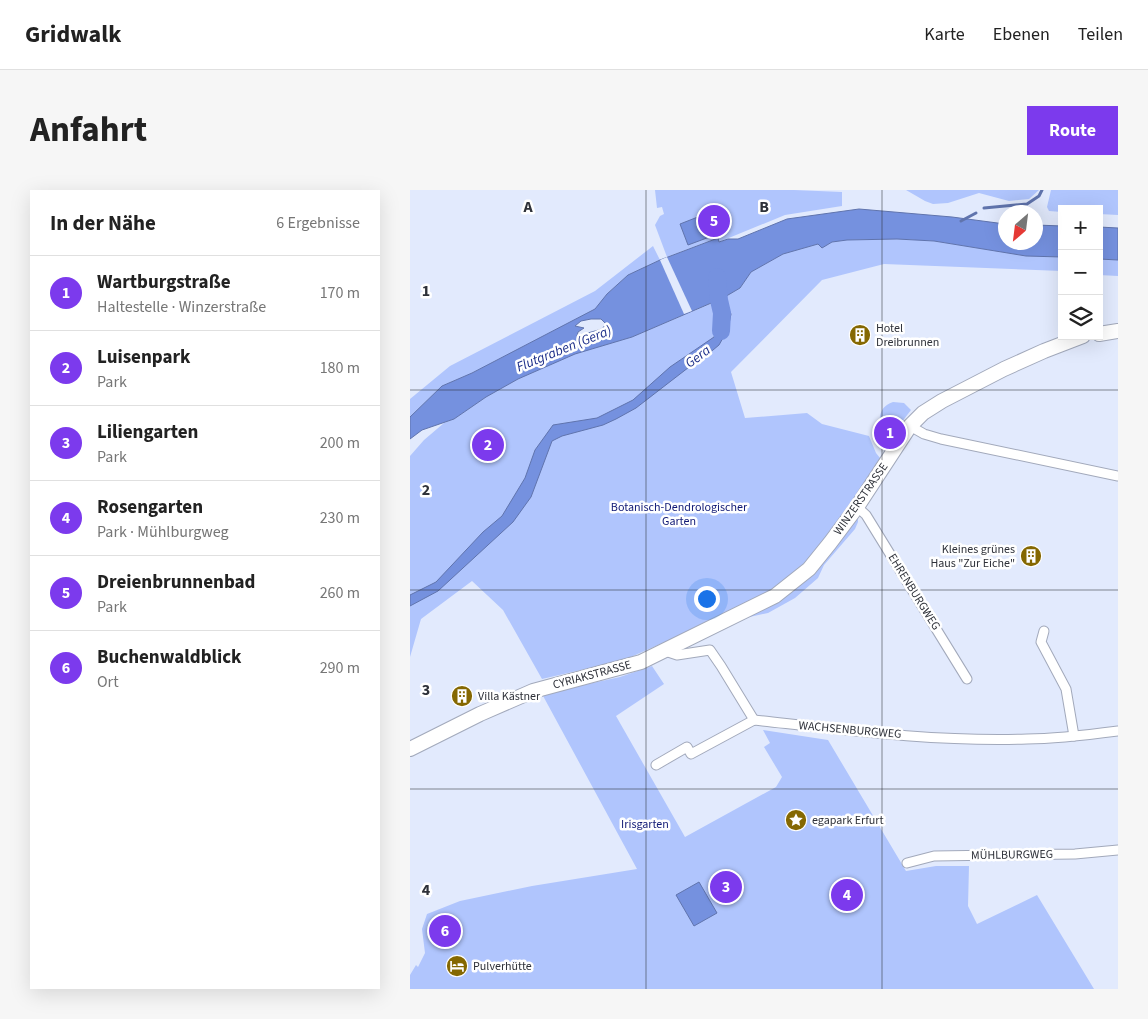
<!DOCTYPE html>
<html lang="de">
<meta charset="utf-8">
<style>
:root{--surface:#fff;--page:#f6f6f6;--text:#222;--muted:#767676;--line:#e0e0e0;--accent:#7c3aed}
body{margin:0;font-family:"Source Sans 3",sans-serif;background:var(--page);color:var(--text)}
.controls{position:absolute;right:15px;top:15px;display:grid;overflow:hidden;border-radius:0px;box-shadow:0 5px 20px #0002}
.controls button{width:45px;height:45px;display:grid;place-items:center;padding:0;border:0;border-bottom:1px solid var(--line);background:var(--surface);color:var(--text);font:25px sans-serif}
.compass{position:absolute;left:588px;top:15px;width:45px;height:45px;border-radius:50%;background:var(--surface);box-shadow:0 5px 20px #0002;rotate:208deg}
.you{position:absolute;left:296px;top:408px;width:18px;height:18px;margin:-12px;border:4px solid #fff;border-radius:50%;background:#1a73e8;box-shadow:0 0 0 8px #1a73e833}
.badge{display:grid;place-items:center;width:32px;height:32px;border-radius:50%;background:var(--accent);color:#fff;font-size:16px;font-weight:700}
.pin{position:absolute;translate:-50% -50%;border:2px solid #fff;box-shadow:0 1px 5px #0006}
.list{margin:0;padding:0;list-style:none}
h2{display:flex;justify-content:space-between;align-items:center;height:65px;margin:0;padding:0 20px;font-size:21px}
h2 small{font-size:16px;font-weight:400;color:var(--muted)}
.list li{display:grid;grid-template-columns:32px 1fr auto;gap:15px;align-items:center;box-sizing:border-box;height:75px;padding:0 20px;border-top:1px solid var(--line)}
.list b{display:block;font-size:19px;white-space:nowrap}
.list p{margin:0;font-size:16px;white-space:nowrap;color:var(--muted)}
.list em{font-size:16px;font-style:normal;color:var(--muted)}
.icon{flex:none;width:28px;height:28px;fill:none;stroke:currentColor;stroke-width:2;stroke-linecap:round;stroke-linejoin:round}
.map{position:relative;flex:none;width:708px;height:799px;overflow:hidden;border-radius:0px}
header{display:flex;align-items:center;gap:30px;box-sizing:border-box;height:70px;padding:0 25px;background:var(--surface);border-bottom:1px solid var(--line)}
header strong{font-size:24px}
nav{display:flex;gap:28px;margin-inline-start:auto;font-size:18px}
.intro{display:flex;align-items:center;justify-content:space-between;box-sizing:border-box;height:120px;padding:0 30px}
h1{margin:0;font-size:35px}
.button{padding:12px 22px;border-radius:0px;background:var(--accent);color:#fff;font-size:18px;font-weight:700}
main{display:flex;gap:30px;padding:0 30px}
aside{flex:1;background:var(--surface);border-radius:0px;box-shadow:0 5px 20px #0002}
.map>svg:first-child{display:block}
.green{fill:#b0c5fd}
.water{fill:#7591df;stroke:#6074ad;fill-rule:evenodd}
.pier{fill:#e2eafd}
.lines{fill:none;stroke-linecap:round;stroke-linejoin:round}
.stream{stroke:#6074ad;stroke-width:3}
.river{stroke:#7591df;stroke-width:18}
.street-casing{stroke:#a2a9bb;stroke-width:11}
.secondary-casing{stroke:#a2a9bb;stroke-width:16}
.street{stroke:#fff;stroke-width:9}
.secondary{stroke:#fff;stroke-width:14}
.grid{fill:none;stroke:#2e3139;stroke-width:1;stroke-opacity:0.55}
.labels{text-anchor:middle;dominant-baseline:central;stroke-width:5;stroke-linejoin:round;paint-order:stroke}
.poi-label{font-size:12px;fill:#2e3139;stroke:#fff;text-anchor:start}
.street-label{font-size:12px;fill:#2e3139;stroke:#fff}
.park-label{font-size:12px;fill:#101975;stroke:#fff}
.water-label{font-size:14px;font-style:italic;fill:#1c2e89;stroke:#fff}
.grid-label{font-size:16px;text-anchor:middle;font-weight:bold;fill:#2e3139;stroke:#fff;stroke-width:5;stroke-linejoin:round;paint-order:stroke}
</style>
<header>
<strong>Gridwalk</strong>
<nav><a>Karte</a><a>Ebenen</a><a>Teilen</a></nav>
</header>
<div class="intro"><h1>Anfahrt</h1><a class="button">Route</a></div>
<main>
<aside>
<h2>In der Nähe<small>6 Ergebnisse</small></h2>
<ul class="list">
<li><span class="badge">1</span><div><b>Wartburgstraße</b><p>Haltestelle · Winzerstraße</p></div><em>170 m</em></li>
<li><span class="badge">2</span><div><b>Luisenpark</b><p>Park</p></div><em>180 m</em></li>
<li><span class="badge">3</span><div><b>Liliengarten</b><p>Park</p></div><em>200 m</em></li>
<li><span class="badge">4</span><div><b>Rosengarten</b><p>Park · Mühlburgweg</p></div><em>230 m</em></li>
<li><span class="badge">5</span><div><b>Dreienbrunnenbad</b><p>Park</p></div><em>260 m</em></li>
<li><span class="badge">6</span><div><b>Buchenwaldblick</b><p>Ort</p></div><em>290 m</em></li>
</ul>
</aside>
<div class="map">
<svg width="708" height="799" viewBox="0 0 708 799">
<rect width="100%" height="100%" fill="#e2eafd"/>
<g class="green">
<polygon points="245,0 384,0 432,2 432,16 375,25 309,52 307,48 257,67 245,35 250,26 254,24 252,17 247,18"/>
<polygon points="496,0 629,0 619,9 599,11 569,3 538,13 523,14 515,11"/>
<polygon points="641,0 708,0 708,25 689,24 689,19 652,19 652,22 639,21 637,17"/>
<polygon points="487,49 524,51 616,66 652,67 652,81 474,74 412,90 321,182 335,228 397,223 412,234 459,246 466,263 470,268 446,310 416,350 384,384 362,401 282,440 214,470 132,489 93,420 62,391 11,429 0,467 0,266 14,250 34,233 44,229 76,207 108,189 165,164 222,147 305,112 330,98 341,82 373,64 408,54 412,58 422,52 437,50"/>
<polygon points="243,56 250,70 218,85 197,104 186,119 62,183 32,196 0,227 0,209 40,176 185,101"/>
<polygon points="689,69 708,70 708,86 689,85"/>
<path d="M483,212L494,213L501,220L485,241L481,239L474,249C469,235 465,218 483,212Z"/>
<polygon points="448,328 448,332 445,339 414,375 408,388 385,408 358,423 335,428 424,358"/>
<polygon points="242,476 254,494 206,526 275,647 366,597 372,587 354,557 360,553 353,540 418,550 496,681 526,676 559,676 558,716 567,734 627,705 684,799 0,799 0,785 6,775 8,777 15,763 12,739 17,724 50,711 122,696 227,679 132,504 210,487"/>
</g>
<g class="water">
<polygon points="304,19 313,42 278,55 270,34 298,23 298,21"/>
<path d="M449,19L542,27L595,34L596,52H626V35L652,36V67L616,66L524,51L487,49L437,50L422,52L412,58L408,54L373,64L341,82L330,98L313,108L222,147L165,164L108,189L76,207L44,229L12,240L0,249V227L32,196L62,183L185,119L197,104L218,85L250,70L308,48L309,52L318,49H328L377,29ZM181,129H191L196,134L192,139L167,146L168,142L174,138L165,136L171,131Z"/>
<polygon points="689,37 708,38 708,70 689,69"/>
<polygon points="317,116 321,124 318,139 309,155 297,165 283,174 226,218 206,229 193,235 152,246 142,251 121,307 103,332 28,401 0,416 0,405 26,392 73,342 92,326 115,288 125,260 143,235 187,228 223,210 260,177 304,147 311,133 310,120"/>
<polygon points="289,692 307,723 284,736 266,705"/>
</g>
<polygon class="pier" points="257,67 282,121 274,124 250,70"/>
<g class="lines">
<g class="stream">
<polyline points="574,18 617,14 629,6 632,0"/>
<polyline points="551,31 566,23"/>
</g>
<polyline class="river" points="307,87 309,110 312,123 311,141"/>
<g class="street-casing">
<g id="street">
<polyline points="500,236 514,244 531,249 708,286"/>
<polyline points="447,317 456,325 557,489"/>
<polyline points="634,441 631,452 656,499 664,546"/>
<polyline points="255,461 267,465 300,460 311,476 344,530"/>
<path d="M344,530C435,540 526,552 617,549C648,549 678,545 708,541"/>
<polyline points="246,575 277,557 281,564 344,530"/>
<polyline points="497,673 524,666 665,664 708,660"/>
</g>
</g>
<g class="secondary-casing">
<g id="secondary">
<polyline points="689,144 708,141"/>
<polyline points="0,559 70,524 123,501 231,472 365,406 399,379 420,353 447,317 500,236 513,223 532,211 594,179 634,161 673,146"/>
</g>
</g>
<use href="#street" class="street"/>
<use href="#secondary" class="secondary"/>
</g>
<path class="grid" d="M236,0V799M472,0V799M0,200H708M0,400H708M0,599H708"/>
<defs>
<g id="building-disc" transform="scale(1.125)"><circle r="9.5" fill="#856802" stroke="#fff"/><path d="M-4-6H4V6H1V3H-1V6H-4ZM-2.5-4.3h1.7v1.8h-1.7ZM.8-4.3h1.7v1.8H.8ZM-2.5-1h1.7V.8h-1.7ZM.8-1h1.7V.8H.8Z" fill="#fff"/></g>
<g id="sight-disc" transform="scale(1.125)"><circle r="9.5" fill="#856802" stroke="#fff"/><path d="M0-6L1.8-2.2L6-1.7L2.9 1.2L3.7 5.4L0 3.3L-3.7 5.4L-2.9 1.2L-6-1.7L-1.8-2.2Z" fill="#fff"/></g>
<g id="hotel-disc" transform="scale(1.125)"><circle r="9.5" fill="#856802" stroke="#fff"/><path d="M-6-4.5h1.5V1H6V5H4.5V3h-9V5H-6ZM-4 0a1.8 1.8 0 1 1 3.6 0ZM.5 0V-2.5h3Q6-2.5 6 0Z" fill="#fff"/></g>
</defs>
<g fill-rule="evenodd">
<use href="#building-disc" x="450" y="145"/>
<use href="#building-disc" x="621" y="366"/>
<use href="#building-disc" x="52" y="506"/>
<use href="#sight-disc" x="386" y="630"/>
<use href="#hotel-disc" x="47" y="776"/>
</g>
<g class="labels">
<g class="poi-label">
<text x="466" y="138">Hotel<tspan x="466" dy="14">Dreibrunnen</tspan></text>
<text x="605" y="359" text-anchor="end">Kleines grünes<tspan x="605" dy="14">Haus "Zur Eiche"</tspan></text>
<text x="68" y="506">Villa Kästner</text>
<text x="402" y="630">egapark Erfurt</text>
<text x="63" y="776">Pulverhütte</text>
</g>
<g class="street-label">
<text transform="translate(451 309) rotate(-55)">WINZERSTRASSE</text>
<text transform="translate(504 402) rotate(58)">EHRENBURGWEG</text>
<text transform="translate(182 485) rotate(-15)">CYRIAKSTRASSE</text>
<text transform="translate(440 540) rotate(5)">WACHSENBURGWEG</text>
<text transform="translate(602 665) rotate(-1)">MÜHLBURGWEG</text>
</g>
<g class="park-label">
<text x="269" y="317">Botanisch-Dendrologischer<tspan x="269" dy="14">Garten</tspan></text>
<text x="235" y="634">Irisgarten</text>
</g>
<g class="water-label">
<text transform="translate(154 159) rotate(-22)">Flutgraben (Gera)</text>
<text transform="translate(288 167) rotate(-37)">Gera</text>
</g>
</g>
<g class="grid-label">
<text x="118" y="22">A</text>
<text x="354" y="22">B</text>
<text x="16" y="106">1</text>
<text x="16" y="305">2</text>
<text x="16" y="505">3</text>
<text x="16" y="705">4</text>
</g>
</svg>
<div class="controls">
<button>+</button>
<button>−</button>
<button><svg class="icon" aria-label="layers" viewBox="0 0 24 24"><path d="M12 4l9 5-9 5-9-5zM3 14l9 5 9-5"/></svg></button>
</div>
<svg class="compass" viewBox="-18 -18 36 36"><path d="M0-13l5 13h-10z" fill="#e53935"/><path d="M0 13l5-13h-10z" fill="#767676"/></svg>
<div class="you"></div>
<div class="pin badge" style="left:480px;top:243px">1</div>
<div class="pin badge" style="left:78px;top:255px">2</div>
<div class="pin badge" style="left:316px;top:697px">3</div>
<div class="pin badge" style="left:437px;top:705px">4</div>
<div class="pin badge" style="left:304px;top:31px">5</div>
<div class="pin badge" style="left:35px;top:741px">6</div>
</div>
</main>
